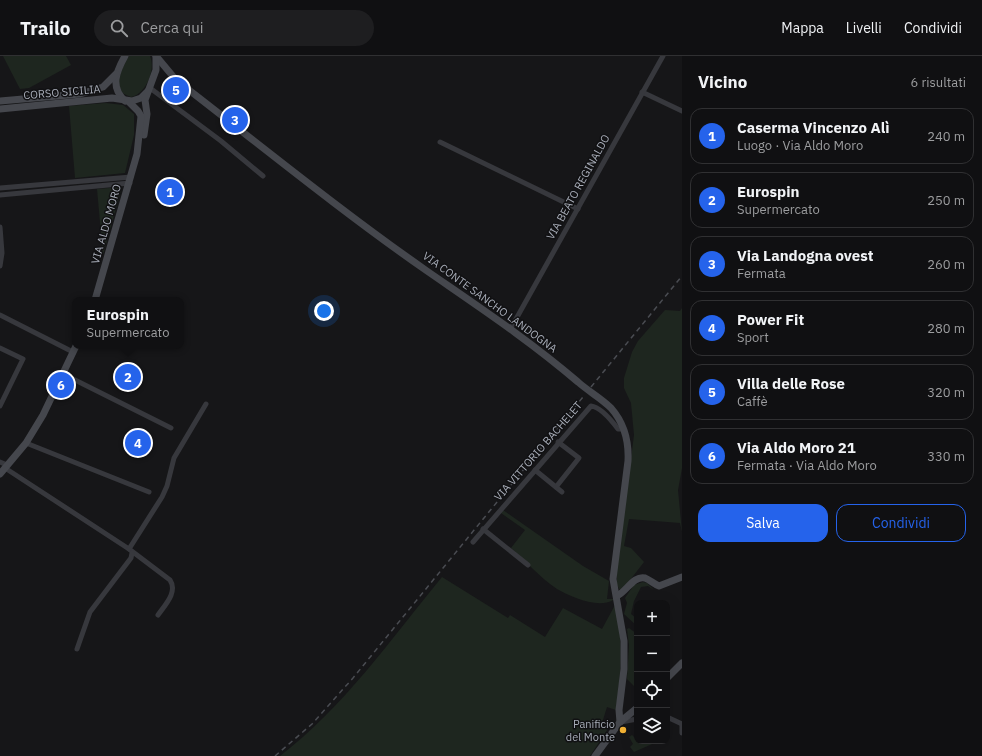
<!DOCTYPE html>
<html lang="it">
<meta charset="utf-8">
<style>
:root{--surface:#101012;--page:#1e1e20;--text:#f1f3f6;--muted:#9c9d9f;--line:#303032;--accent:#2563eb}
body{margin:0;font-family:"IBM Plex Sans",sans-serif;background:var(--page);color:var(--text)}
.controls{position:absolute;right:12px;bottom:12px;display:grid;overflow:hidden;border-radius:8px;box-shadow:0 4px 16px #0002}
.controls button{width:36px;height:36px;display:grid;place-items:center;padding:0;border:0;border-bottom:1px solid var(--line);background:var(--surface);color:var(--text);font:20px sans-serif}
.you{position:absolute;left:324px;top:255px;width:14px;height:14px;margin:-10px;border:3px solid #fff;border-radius:50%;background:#1a73e8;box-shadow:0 0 0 6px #1a73e833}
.badge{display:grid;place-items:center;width:26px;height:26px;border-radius:50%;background:var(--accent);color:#fff;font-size:13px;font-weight:700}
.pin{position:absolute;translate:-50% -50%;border:2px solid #fff;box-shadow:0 1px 4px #0006}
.popup{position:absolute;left:72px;top:241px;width:112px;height:52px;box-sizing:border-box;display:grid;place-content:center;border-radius:8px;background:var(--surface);filter:drop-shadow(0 1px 3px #0005);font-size:13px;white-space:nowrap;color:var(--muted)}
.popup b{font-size:15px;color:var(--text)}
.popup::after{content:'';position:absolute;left:50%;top:100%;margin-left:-8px;border:8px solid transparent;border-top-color:var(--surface)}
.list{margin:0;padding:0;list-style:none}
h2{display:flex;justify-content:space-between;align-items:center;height:52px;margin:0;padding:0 16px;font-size:17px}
h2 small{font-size:13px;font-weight:400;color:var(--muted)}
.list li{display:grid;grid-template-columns:26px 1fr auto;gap:12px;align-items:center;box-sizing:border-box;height:56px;margin:0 8px 8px;padding:0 8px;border:1px solid var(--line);border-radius:12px}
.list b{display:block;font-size:15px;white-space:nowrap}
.list p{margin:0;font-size:13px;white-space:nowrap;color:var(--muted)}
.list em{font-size:13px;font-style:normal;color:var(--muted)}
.actions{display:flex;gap:8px;padding:12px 16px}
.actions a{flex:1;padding:9px 0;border:1px solid var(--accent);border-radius:12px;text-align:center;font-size:14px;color:var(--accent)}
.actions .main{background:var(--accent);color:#fff}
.icon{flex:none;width:22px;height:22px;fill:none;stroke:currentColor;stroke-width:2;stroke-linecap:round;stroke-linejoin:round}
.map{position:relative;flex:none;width:682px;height:700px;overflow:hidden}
header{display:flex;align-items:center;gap:24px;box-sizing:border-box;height:56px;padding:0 20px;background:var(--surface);border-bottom:1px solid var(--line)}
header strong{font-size:19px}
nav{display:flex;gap:22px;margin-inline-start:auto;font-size:14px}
.search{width:280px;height:36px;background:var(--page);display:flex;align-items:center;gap:10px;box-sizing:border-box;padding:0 14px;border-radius:22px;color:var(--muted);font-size:15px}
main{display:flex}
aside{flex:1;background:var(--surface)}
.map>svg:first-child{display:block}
.green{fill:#1e261f}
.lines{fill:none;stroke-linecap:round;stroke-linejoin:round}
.minor{stroke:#37383d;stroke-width:5}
.secondary{stroke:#45474d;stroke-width:7}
.rail{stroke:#4a4c52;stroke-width:1.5;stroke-dasharray:5 4;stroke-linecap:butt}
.poi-dot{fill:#f2b134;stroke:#111113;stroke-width:1.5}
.labels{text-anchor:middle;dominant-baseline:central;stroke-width:3;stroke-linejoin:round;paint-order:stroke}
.street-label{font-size:11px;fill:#a8adb8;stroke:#111113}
.poi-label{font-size:11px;fill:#a8adb8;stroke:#111113;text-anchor:end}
</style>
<header>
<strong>Trailo</strong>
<div class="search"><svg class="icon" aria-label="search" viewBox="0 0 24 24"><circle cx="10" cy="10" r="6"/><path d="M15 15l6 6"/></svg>Cerca qui</div>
<nav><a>Mappa</a><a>Livelli</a><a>Condividi</a></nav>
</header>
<main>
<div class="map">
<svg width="682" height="700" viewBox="0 0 682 700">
<rect width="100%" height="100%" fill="#161618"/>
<g class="green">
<polygon points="3,0 66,0 71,9 29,32 20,33"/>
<path d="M129,0H150C156,14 146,38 131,41L124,38C113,27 123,11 129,0Z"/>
<polygon points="106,47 123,49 134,58 134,79 125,117 75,122 69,50"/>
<polygon points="122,131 103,199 97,133"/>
<polygon points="682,252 682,412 678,434 682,476 680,467 629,463 624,490 631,492 644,506 623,533 620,534 617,529 617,514 634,379 631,347 624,332 624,322 632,296 638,285 665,254 680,255"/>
<path d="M503,454L583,510L609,525L607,543H613V544C598,553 571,541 557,533C540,522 526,505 511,492L525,474L501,457Z"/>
<path d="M442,521L508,562L510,559L545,581L563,552L602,573L615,549C624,589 621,614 616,654L607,651L602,667L609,671L590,700H280C344,651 391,583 442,521Z"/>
<polygon points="643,526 647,527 654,534 648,530 641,531 634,545 631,558 637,563 637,570 624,558 627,547 625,542 634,529"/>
<polygon points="629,572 637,578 637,633 627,623 629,589 627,573"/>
<polygon points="632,679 635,682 637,680 637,685 659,685 634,696 630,691 633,688 629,681"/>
</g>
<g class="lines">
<g class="minor">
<polyline points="150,32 221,85 263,120"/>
<polyline points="642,36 682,55"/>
<polyline points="440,86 578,153"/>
<polyline points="0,132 131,121"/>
<polyline points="0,139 130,127"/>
<polyline points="0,171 2,197 0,210"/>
<polyline points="0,259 73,296"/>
<polyline points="511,272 663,0"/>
<polyline points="0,292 23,303 0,350"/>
<polyline points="63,318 171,372"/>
<polyline points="26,387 149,436"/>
<polyline points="0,406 7,409"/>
<path d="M5,412L129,493L170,524C178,536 165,549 158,559"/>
<polyline points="535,414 562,436"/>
<polyline points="556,431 579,402 558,386"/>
<polyline points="483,473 528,509"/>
<path d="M473,486L591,350C601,351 612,365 618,373H624"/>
<polyline points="129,493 162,441 167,430 174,402 206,348"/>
<polyline points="77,593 90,556 131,502 132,497"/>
<polyline points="667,661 682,668"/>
<polyline points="621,666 637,663"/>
<polyline points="682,668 682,677"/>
</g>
<g class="secondary">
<path d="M125,0C116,16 110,31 125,45"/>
<path d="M156,0L176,24C259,88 341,155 427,215C479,251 529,284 578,326C588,335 601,342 611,352C625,368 629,385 628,405L613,523L624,585V613L619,654L620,666"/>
<polyline points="0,45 80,38 103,31 116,18"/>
<polyline points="0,53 112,42 132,45 141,42 148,35"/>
<polyline points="144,79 147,58 145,44 156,14 156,0"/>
<polyline points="95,244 137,98 141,60 138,55 128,45"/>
<polyline points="0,418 26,387 43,359 76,290"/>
<path d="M617,540C626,536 634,519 645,522C650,524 654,528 659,530L682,521"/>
<polyline points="667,622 682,607"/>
<polyline points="595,700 620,666 637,652"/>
</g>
<g class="rail">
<polyline points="591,331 682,220"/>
<polyline points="275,700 312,668 353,622 583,341"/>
</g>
</g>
<circle class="poi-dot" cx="623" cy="674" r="4"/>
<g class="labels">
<g class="street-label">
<text transform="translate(62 36) rotate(-5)">CORSO SICILIA</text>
<text transform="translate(578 131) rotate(-61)">VIA BEATO REGINALDO</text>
<text transform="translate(106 168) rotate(-74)">VIA ALDO MORO</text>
<text transform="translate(490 246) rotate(36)">VIA CONTE SANCHO LANDOGNA</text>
<text transform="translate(538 395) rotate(-49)">VIA VITTORIO BACHELET</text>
</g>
<g class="poi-label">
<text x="615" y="668">Panificio<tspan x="615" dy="13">del Monte</tspan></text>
</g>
</g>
</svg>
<div class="controls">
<button>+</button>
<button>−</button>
<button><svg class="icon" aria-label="locate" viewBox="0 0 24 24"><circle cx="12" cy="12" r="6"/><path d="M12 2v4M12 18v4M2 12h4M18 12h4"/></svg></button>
<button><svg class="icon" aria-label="layers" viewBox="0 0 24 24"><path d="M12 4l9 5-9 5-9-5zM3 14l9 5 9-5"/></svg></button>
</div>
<div class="you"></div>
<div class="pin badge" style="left:170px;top:136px">1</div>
<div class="pin badge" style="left:128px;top:321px">2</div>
<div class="popup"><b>Eurospin</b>Supermercato</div>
<div class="pin badge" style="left:235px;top:64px">3</div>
<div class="pin badge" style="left:138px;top:387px">4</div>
<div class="pin badge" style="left:176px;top:34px">5</div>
<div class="pin badge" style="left:61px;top:329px">6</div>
</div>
<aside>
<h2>Vicino<small>6 risultati</small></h2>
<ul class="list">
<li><span class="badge">1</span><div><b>Caserma Vincenzo Alì</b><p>Luogo · Via Aldo Moro</p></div><em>240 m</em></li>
<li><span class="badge">2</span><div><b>Eurospin</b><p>Supermercato</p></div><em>250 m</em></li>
<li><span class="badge">3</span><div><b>Via Landogna ovest</b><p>Fermata</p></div><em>260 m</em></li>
<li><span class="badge">4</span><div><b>Power Fit</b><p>Sport</p></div><em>280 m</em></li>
<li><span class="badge">5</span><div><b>Villa delle Rose</b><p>Caffè</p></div><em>320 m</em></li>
<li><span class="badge">6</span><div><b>Via Aldo Moro 21</b><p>Fermata · Via Aldo Moro</p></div><em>330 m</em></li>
</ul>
<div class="actions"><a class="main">Salva</a><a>Condividi</a></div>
</aside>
</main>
